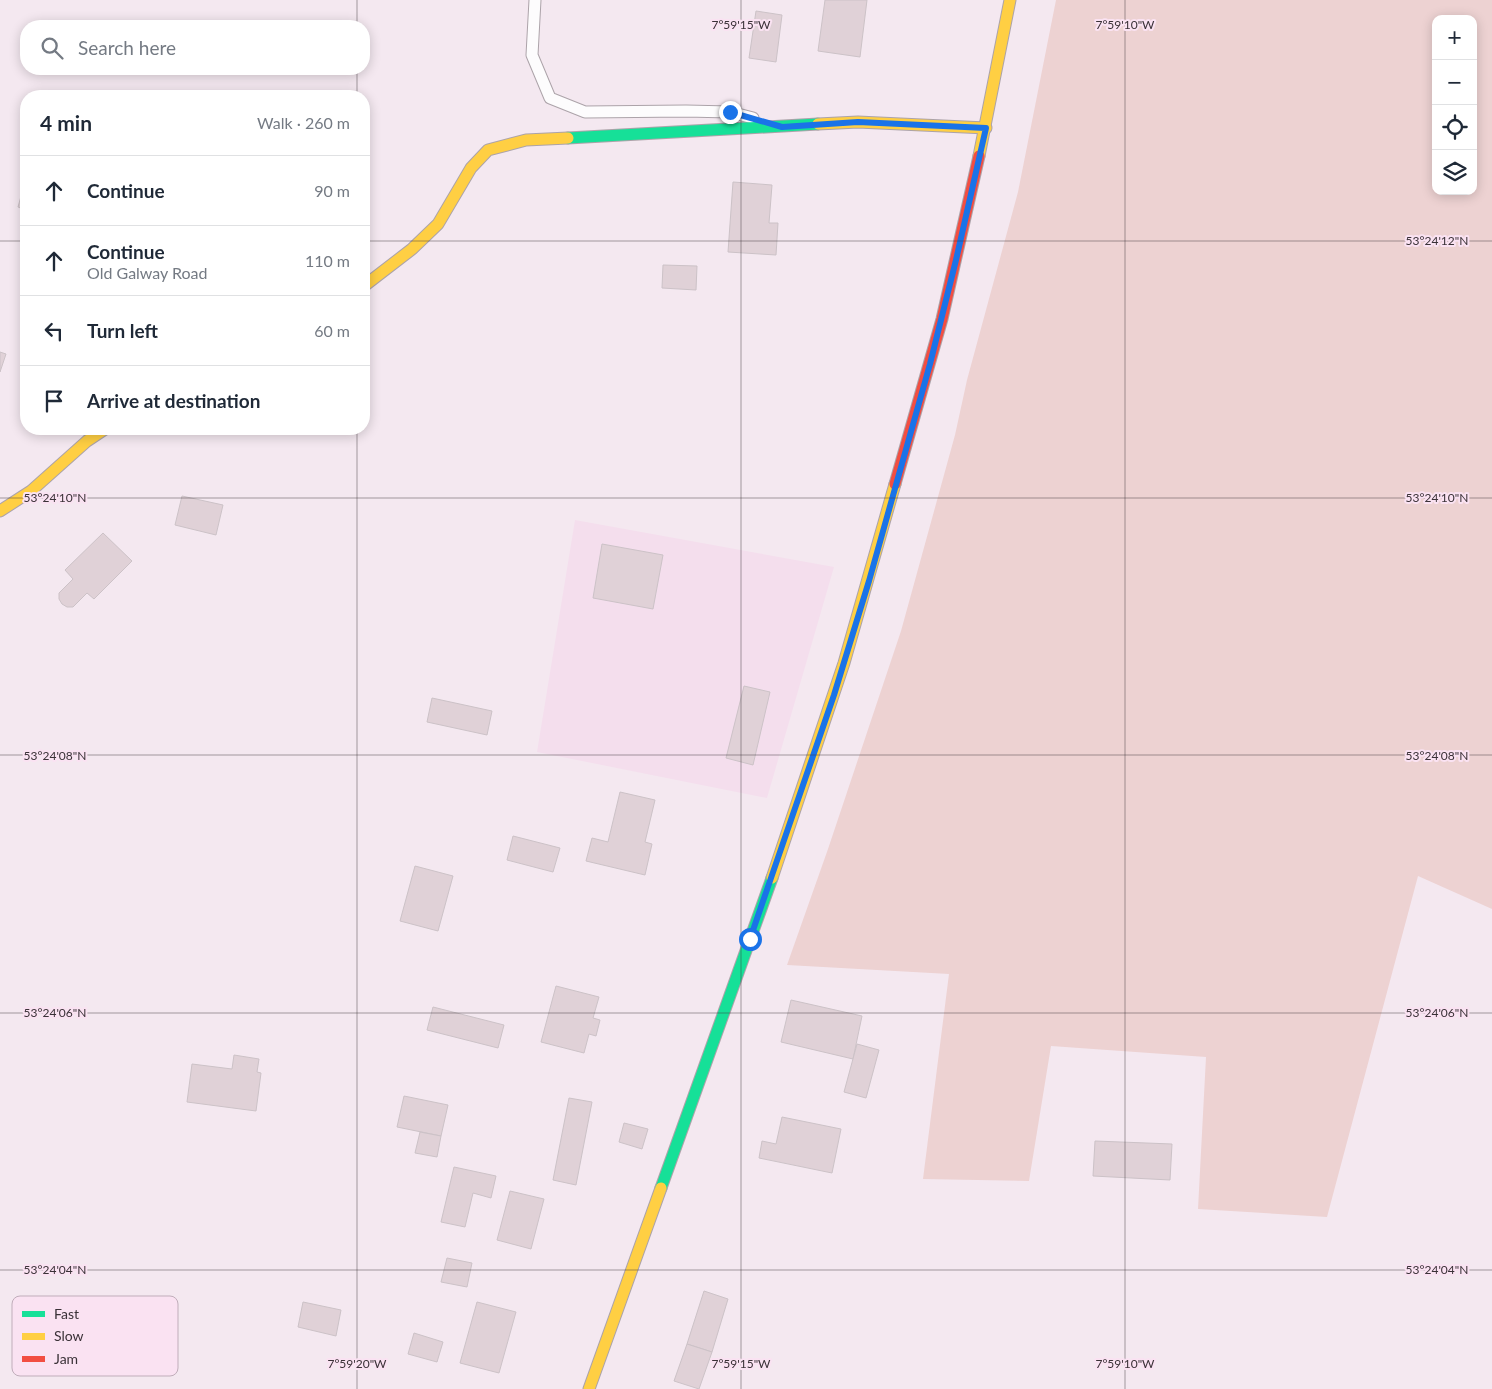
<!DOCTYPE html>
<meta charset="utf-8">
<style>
:root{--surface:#fff;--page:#f2f2f3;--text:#1f2937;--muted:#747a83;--line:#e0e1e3}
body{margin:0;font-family:Lato,sans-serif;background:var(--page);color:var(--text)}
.controls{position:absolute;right:15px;top:15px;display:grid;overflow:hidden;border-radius:10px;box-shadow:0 2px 12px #0003}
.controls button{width:45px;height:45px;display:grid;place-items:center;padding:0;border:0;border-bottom:1px solid var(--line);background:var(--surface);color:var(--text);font:25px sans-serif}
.stop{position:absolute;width:15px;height:15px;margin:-11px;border:4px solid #1a73e8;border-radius:50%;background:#fff}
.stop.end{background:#1a73e8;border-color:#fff;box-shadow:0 1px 5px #0008}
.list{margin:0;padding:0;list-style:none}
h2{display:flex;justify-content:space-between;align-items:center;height:65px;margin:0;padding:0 20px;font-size:21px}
h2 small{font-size:16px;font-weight:400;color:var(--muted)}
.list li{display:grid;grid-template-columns:32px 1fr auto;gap:15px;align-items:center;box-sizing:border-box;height:70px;padding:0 20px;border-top:1px solid var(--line)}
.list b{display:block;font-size:19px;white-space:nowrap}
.list p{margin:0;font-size:16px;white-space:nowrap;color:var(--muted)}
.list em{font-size:16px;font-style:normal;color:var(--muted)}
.icon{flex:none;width:28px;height:28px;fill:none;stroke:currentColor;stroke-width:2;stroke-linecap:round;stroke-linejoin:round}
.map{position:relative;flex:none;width:1492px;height:1389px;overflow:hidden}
.search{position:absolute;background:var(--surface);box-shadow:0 2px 12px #0003;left:20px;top:20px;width:350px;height:55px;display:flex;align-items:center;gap:12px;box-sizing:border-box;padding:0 18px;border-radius:20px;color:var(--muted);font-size:19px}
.panel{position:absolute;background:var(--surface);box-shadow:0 2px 12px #0003;left:20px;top:90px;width:350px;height:345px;border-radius:20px}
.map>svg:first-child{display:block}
.built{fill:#f4deed}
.green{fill:#edd2d2;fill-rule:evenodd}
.building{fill:#e0d1d7;stroke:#ccc2c7}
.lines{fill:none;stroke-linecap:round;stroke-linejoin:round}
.lane-casing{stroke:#aca3a9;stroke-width:13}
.fast-casing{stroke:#aca3a9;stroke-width:13}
.slow-casing{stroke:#aca3a9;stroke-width:13}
.jam-casing{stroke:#aca3a9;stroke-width:13}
.lane{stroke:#fdfcfd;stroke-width:11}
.fast{stroke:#16e098;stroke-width:11}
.slow{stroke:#ffcf43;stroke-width:11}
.jam{stroke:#f24e42;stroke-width:11}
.route{stroke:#1a73e8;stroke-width:6}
.ticks{fill:none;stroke:#3a3137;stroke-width:1;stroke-opacity:0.45}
.key{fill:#fae2f2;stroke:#c0adba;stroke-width:1}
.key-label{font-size:14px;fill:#3a3137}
.ticks-label{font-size:12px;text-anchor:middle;fill:#3a3137;stroke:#fae2f2;stroke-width:4;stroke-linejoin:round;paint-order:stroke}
</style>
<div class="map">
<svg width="1492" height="1389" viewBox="0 0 1492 1389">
<rect width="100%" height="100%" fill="#f4e8f0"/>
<polygon class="built" points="575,520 834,567 767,798 537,752"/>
<path class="green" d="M1056,0H1492V909L1418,876L1327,1217L1198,1209L1206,1057L1051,1046L1029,1181L923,1179L949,974L787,965L828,849L901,631L955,435L967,380L1018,192ZM1436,19H1473V191H1436Z"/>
<g class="building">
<polygon points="825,0 867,0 860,57 818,51"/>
<polygon points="756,11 782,15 776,62 749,58"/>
<polygon points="25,182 26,183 26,210 18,207"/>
<polygon points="733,182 772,185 769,223 778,223 776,255 728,252"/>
<polygon points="663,265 697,266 696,290 662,288"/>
<polygon points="0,352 6,354 0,372"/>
<polygon points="182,496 223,505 216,535 175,525"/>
<polygon points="103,533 132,561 94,599 87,593 73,607 67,607 62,604 59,599 59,593 73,579 65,570"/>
<polygon points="602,544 663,555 653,609 593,598"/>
<polygon points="744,686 770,692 753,765 726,758"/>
<polygon points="432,698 492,711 487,735 427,722"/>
<polygon points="620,792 655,800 645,842 652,844 645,875 586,861 592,838 608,842"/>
<polygon points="513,836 560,848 553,872 507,860"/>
<polygon points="415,866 453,876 438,931 400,921"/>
<polygon points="556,986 599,997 593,1018 600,1020 596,1036 589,1034 584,1053 541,1042"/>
<polygon points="791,1000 862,1016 853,1059 781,1042"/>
<polygon points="433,1007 504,1025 498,1048 427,1030"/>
<polygon points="857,1044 879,1050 866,1098 844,1092"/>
<polygon points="234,1055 259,1059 257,1072 261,1073 256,1111 187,1102 192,1064 232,1069"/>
<polygon points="404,1096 448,1105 441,1136 397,1127"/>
<polygon points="569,1098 592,1102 576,1185 553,1180"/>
<polygon points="782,1117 841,1129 832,1173 759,1158 762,1141 776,1144"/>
<polygon points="624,1123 648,1129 642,1149 619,1142"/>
<polygon points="420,1132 441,1136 437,1157 415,1153"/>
<polygon points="1095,1141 1172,1144 1170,1180 1093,1176"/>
<polygon points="454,1167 496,1176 491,1198 473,1193 465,1227 441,1222"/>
<polygon points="510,1191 544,1199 531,1249 497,1240"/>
<polygon points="447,1258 472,1263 467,1287 441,1282"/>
<polygon points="704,1291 728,1299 712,1352 687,1344"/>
<polygon points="303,1302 341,1310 336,1336 298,1327"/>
<polygon points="477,1302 516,1312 499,1373 460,1363"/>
<polygon points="414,1333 443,1342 437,1362 408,1354"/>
<polygon points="687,1344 712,1352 699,1389 674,1381"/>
</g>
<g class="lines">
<g class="lane-casing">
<polyline id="lane" points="535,0 532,55 550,98 585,112 686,111 730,112 753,118"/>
</g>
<g class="fast-casing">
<g id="fast">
<polyline points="568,138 818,124"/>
<polyline points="661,1188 772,878"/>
</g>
</g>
<g class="slow-casing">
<g id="slow">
<polyline points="818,124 858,122 986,128"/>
<polyline points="979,156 1010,0"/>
<polyline points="364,286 412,249 438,224 471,168 488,150 526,140 568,138"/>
<polyline points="0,511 31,491 87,441 105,429"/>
<polyline points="772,878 844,663 895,484"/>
<polyline points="589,1389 661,1188"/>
</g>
</g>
<g class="jam-casing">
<polyline id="jam" points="895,484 942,319 979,156"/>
</g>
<use href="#lane" class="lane"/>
<use href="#fast" class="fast"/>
<use href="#slow" class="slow"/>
<use href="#jam" class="jam"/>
</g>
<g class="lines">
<polyline class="route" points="730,112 782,127 858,122 986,128 956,260 930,364 869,581 834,695 750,939"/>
</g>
<path class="ticks" d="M357,0V26M741,0V1389M1125,0V1389M357,69V96M0,241H26M364,241H1492M357,429V1389M0,498H1492M0,755H1492M0,1013H1492M0,1270H1492"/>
<rect x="12" y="1296" width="166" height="80" rx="8" class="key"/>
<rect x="22" y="1311" width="23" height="6" fill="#16e098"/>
<rect x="22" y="1333" width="23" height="7" fill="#ffcf43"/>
<rect x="22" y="1356" width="23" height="6" fill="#f24e42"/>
<g class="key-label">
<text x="54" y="1319">Fast</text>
<text x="54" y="1341">Slow</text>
<text x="54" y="1364">Jam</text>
</g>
<g class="ticks-label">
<text x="741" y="29">7°59'15"W</text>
<text x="1125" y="29">7°59'10"W</text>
<text x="1437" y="245">53°24'12"N</text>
<text x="55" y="502">53°24'10"N</text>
<text x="1437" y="502">53°24'10"N</text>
<text x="55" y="760">53°24'08"N</text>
<text x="1437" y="760">53°24'08"N</text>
<text x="55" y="1017">53°24'06"N</text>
<text x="1437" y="1017">53°24'06"N</text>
<text x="55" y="1274">53°24'04"N</text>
<text x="1437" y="1274">53°24'04"N</text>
<text x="357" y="1368">7°59'20"W</text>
<text x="741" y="1368">7°59'15"W</text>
<text x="1125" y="1368">7°59'10"W</text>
</g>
</svg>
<div class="controls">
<button>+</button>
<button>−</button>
<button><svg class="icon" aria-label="locate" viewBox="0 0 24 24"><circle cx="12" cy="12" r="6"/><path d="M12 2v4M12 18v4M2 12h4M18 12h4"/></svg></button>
<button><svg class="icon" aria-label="layers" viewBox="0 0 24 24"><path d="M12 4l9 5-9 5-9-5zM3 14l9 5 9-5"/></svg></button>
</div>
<div class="stop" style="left:750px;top:939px"></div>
<div class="stop end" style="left:730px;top:112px"></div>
<div class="search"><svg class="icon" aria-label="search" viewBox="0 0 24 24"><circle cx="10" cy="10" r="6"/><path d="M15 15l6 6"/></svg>Search here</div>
<section class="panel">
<h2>4 min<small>Walk · 260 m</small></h2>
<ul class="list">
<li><svg class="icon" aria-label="ahead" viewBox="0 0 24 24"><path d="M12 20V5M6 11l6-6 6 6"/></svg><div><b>Continue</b></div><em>90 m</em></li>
<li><svg class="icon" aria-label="ahead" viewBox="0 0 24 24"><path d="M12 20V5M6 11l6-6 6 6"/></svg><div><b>Continue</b><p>Old Galway Road</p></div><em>110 m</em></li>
<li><svg class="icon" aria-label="left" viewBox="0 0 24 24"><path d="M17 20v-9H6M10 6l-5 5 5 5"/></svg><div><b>Turn left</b></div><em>60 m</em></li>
<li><svg class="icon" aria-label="arrive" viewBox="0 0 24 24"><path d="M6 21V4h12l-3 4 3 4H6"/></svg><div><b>Arrive at destination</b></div></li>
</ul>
</section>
</div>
